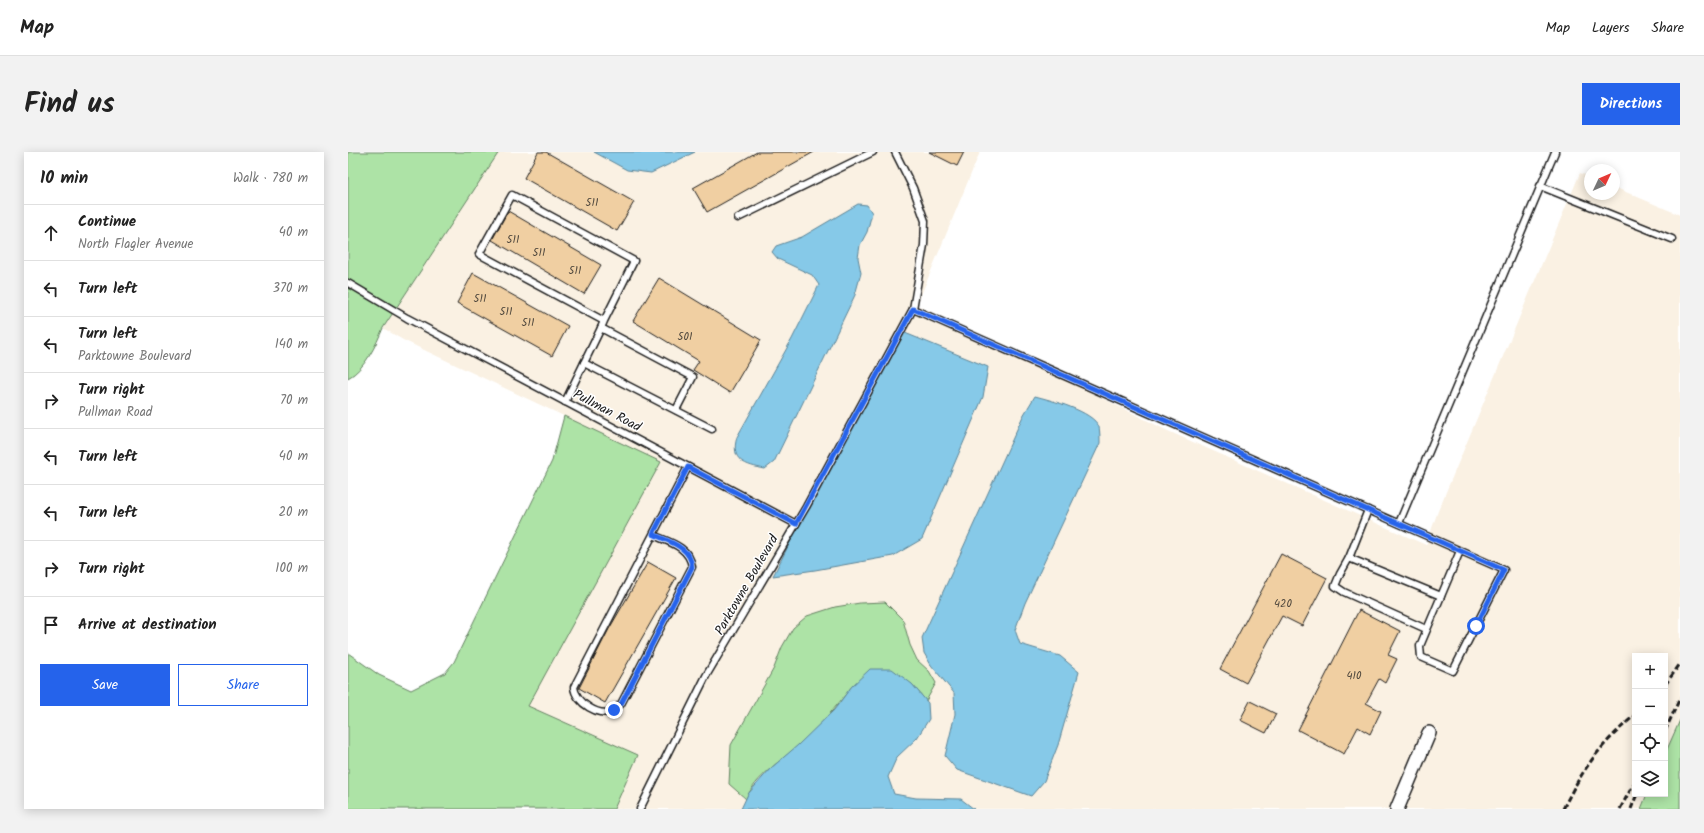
<!DOCTYPE html>
<meta charset="utf-8">
<style>
:root{--surface:#fff;--page:#f2f2f2;--text:#222;--muted:#767676;--line:#e0e0e0;--accent:#2563eb}
body{margin:0;font-family:Kalam,sans-serif;background:var(--page);color:var(--text)}
.controls{position:absolute;right:12px;bottom:12px;display:grid;overflow:hidden;border-radius:0px;box-shadow:0 2px 10px #0003}
.controls button{width:36px;height:36px;display:grid;place-items:center;padding:0;border:0;border-bottom:1px solid var(--line);background:var(--surface);color:var(--text);font:20px sans-serif}
.compass{position:absolute;left:1236px;top:12px;width:36px;height:36px;border-radius:50%;background:var(--surface);box-shadow:0 2px 10px #0003;rotate:46deg}
.stop{position:absolute;width:12px;height:12px;margin:-9px;border:3px solid #2563eb;border-radius:50%;background:#fff}
.stop.end{background:#2563eb;border-color:#fff;box-shadow:0 1px 4px #0008}
.list{margin:0;padding:0;list-style:none}
h2{display:flex;justify-content:space-between;align-items:center;height:52px;margin:0;padding:0 16px;font-size:17px}
h2 small{font-size:13px;font-weight:400;color:var(--muted)}
.list li{display:grid;grid-template-columns:26px 1fr auto;gap:12px;align-items:center;box-sizing:border-box;height:56px;padding:0 16px;border-top:1px solid var(--line)}
.list b{display:block;font-size:15px;white-space:nowrap}
.list p{margin:0;font-size:13px;white-space:nowrap;color:var(--muted)}
.list em{font-size:13px;font-style:normal;color:var(--muted)}
.actions{display:flex;gap:8px;padding:12px 16px}
.actions a{flex:1;padding:9px 0;border:1px solid var(--accent);border-radius:0px;text-align:center;font-size:14px;color:var(--accent)}
.actions .main{background:var(--accent);color:#fff}
.icon{flex:none;width:22px;height:22px;fill:none;stroke:currentColor;stroke-width:2;stroke-linecap:round;stroke-linejoin:round}
.map{position:relative;flex:none;width:1332px;height:657px;overflow:hidden;border-radius:0px}
header{display:flex;align-items:center;gap:24px;box-sizing:border-box;height:56px;padding:0 20px;background:var(--surface);border-bottom:1px solid var(--line)}
header strong{font-size:19px}
nav{display:flex;gap:22px;margin-inline-start:auto;font-size:14px}
.intro{display:flex;align-items:center;justify-content:space-between;box-sizing:border-box;height:96px;padding:0 24px}
h1{margin:0;font-size:28px}
.button{padding:10px 18px;border-radius:0px;background:var(--accent);color:#fff;font-size:14px;font-weight:700}
main{display:flex;gap:24px;padding:0 24px}
aside{flex:1;background:var(--surface);border-radius:0px;box-shadow:0 2px 10px #0003}
.map>svg:first-child{display:block}
.built{fill:#faf1e3;fill-rule:evenodd}
.green{fill:#ade3a6;stroke:#648061}
.water{fill:#86c9e8;stroke:#5c8496}
.building{fill:#f0cfa2;stroke:#1c1c1c}
.lines{fill:none;stroke-linecap:round;stroke-linejoin:round}
.lane-casing{stroke:#1c1c1c;stroke-width:9}
.street-casing{stroke:#1c1c1c;stroke-width:16}
.lane{stroke:#fff;stroke-width:6}
.street{stroke:#fff;stroke-width:13}
.rail{stroke:#1c1c1c;stroke-width:3;stroke-dasharray:6 3;stroke-linecap:butt}
.route{stroke:#2563eb;stroke-width:5}
.labels{text-anchor:middle;dominant-baseline:central;stroke-width:3;stroke-linejoin:round;paint-order:stroke}
.number-label{font-size:11px;fill:#51493e}
.street-label{font-size:13px;fill:#1c1c1c;stroke:#fff}
</style>
<header>
<strong>Map</strong>
<nav><a>Map</a><a>Layers</a><a>Share</a></nav>
</header>
<div class="intro"><h1>Find us</h1><a class="button">Directions</a></div>
<main>
<aside>
<h2>10 min<small>Walk · 780 m</small></h2>
<ul class="list">
<li><svg class="icon" aria-label="ahead" viewBox="0 0 24 24"><path d="M12 20V5M6 11l6-6 6 6"/></svg><div><b>Continue</b><p>North Flagler Avenue</p></div><em>40 m</em></li>
<li><svg class="icon" aria-label="left" viewBox="0 0 24 24"><path d="M17 20v-9H6M10 6l-5 5 5 5"/></svg><div><b>Turn left</b></div><em>370 m</em></li>
<li><svg class="icon" aria-label="left" viewBox="0 0 24 24"><path d="M17 20v-9H6M10 6l-5 5 5 5"/></svg><div><b>Turn left</b><p>Parktowne Boulevard</p></div><em>140 m</em></li>
<li><svg class="icon" aria-label="right" viewBox="0 0 24 24"><path d="M7 20v-9h11M14 6l5 5-5 5"/></svg><div><b>Turn right</b><p>Pullman Road</p></div><em>70 m</em></li>
<li><svg class="icon" aria-label="left" viewBox="0 0 24 24"><path d="M17 20v-9H6M10 6l-5 5 5 5"/></svg><div><b>Turn left</b></div><em>40 m</em></li>
<li><svg class="icon" aria-label="left" viewBox="0 0 24 24"><path d="M17 20v-9H6M10 6l-5 5 5 5"/></svg><div><b>Turn left</b></div><em>20 m</em></li>
<li><svg class="icon" aria-label="right" viewBox="0 0 24 24"><path d="M7 20v-9h11M14 6l5 5-5 5"/></svg><div><b>Turn right</b></div><em>100 m</em></li>
<li><svg class="icon" aria-label="arrive" viewBox="0 0 24 24"><path d="M6 21V4h12l-3 4 3 4H6"/></svg><div><b>Arrive at destination</b></div></li>
</ul>
<div class="actions"><a class="main">Save</a><a>Share</a></div>
</aside>
<div class="map">
<svg width="1332" height="657" viewBox="0 0 1332 657">
<rect width="100%" height="100%" fill="#fff"/>
<filter id="ink" filterUnits="userSpaceOnUse"><feTurbulence type="fractalNoise" baseFrequency=".025" numOctaves="2"/><feDisplacementMap in="SourceGraphic" scale="8" xChannelSelector="R" yChannelSelector="G"/><feConvolveMatrix kernelMatrix="1 2 1 2 8 2 1 2 1" color-interpolation-filters="sRGB"/></filter>
<g filter="url(#ink)">
<path class="built" d="M151,0H246L279,18L303,21L347,0H632L569,153L820,279L1078,393L1090,359L1232,21L1242,25V42H1266V35L1332,63V568L1317,602V504H1287V642H1299L1293,657H1056L1090,577L1078,573L1042,657H626L613,647L568,646L546,642L540,625L549,605L569,586L580,551L578,549L588,531L581,519L569,508L562,493L555,468L537,450L434,495L426,516L383,593L394,645L398,647L393,657H266L290,603L179,554L313,310L55,188L35,176ZM519,80L512,93L510,106L513,121L507,143L426,310L416,317L389,285L444,187L471,133L464,123L430,107L428,94L454,85ZM557,181L640,215L635,245L599,330L425,424L542,193ZM677,451L667,478L672,492L712,504L597,604L607,562L606,541L597,528Z"/>
<g class="green">
<path d="M0,0H151L35,176C28,193 17,217 0,226Z"/>
<polygon points="216,264 313,310 180,554 290,603 266,657 0,657 0,501 31,523 63,538 97,521 106,510 204,309"/>
<path d="M537,450L555,468L562,493L569,508L581,519L588,531L578,549L564,532L504,534C488,556 471,574 451,593C434,608 407,625 398,647L381,632L383,593L426,516L434,495L445,476L459,464L487,455L512,451Z"/>
<polygon points="1332,568 1332,657 1293,657 1299,642 1317,642 1317,602"/>
</g>
<g class="water">
<polygon points="246,0 347,0 303,21 279,18"/>
<path d="M510,52L519,53L524,61L519,80L512,93L510,106L513,121L507,143L426,310L417,317C397,313 382,309 389,285L444,187L471,133L464,123L430,107L424,100L428,94L454,85Z"/>
<polygon points="557,181 640,215 635,245 574,387 545,404 467,418 425,424 542,193"/>
<path d="M687,244C702,248 745,259 751,275C752,280 752,286 752,291L677,451L667,478L672,492L712,504L731,520L710,593L696,629L683,644L609,618L597,604L607,562L606,541L583,513L576,501L574,486L675,264Z"/>
<polygon points="522,517 544,517 564,532 580,551 581,567 569,586 549,605 540,625 546,642 568,646 613,647 626,657 393,657 400,642 422,617 450,593 486,558 504,534"/>
</g>
<g class="building">
<polygon points="190,0 198,0 286,50 269,79 176,26"/>
<polygon points="409,0 466,0 359,60 345,36"/>
<polygon points="581,0 616,0 609,14"/>
<polygon points="160,59 253,113 236,142 144,88"/>
<polygon points="125,121 220,174 204,204 109,151"/>
<polygon points="311,126 413,188 382,241 345,218 351,209 285,169"/>
<polygon points="933,402 979,426 954,474 934,464 898,531 872,517"/>
<polygon points="300,410 328,426 257,551 231,536 261,477"/>
<polygon points="1011,458 1052,479 1040,503 1049,507 1037,531 1031,527 1018,551 1033,559 1022,582 1010,575 996,602 950,578"/>
<polygon points="902,549 928,562 918,581 892,568"/>
</g>
<g class="lines">
<g class="lane-casing">
<g id="lane">
<polyline points="1192,34 1324,87"/>
<polyline points="390,66 525,0"/>
<polyline points="0,131 59,166 448,372"/>
<path d="M565,157L1020,358C1065,378 1111,398 1156,418L1105,519L1073,505L1072,494L1112,399"/>
<polyline points="253,176 345,225 328,258"/>
<polyline points="236,211 364,277"/>
<polyline points="217,250 253,176 256,169 286,109 164,43 131,102 256,169"/>
<polyline points="1020,358 1001,406 1093,444"/>
<polyline points="1051,371 1207,0"/>
<path d="M305,383C321,390 342,395 344,415L273,552C271,553 268,557 266,558C252,567 227,550 226,535L340,315"/>
<polyline points="1001,406 992,422 987,434 996,440 1078,477"/>
<polyline points="292,657 358,524 458,355 565,157 576,93 577,69 565,36 547,0"/>
</g>
</g>
<g class="street-casing">
<polyline id="street" points="1049,657 1081,581"/>
</g>
<use href="#lane" class="lane"/>
<use href="#street" class="street"/>
<g class="rail">
<polyline points="1317,533 1332,512"/>
<polyline points="1317,579 1332,546"/>
<path d="M1215,657C1235,616 1252,593 1287,563"/>
<polyline points="1272,657 1285,633"/>
<polyline points="1283,657 1289,642"/>
</g>
</g>
</g>
<g class="lines" filter="url(#ink)">
<path class="route" d="M266,558L273,552L344,415C343,395 321,390 305,382L340,315L448,372L565,157L1156,418L1128,474"/>
</g>
<g class="labels">
<g class="number-label">
<text x="244" y="51">511</text>
<text x="165" y="88">511</text>
<text x="191" y="101">511</text>
<text x="227" y="119">511</text>
<text x="132" y="147">511</text>
<text x="158" y="160">511</text>
<text x="180" y="171">511</text>
<text x="337" y="185">501</text>
<text x="935" y="452">420</text>
<text x="1006" y="524">410</text>
</g>
<g class="street-label">
<text transform="translate(259 259) rotate(28)">Pullman Road</text>
<text transform="translate(399 433) rotate(-60)">Parktowne Boulevard</text>
</g>
</g>
</svg>
<div class="controls">
<button>+</button>
<button>−</button>
<button><svg class="icon" aria-label="locate" viewBox="0 0 24 24"><circle cx="12" cy="12" r="6"/><path d="M12 2v4M12 18v4M2 12h4M18 12h4"/></svg></button>
<button><svg class="icon" aria-label="layers" viewBox="0 0 24 24"><path d="M12 4l9 5-9 5-9-5zM3 14l9 5 9-5"/></svg></button>
</div>
<svg class="compass" viewBox="-18 -18 36 36"><path d="M0-13l5 13h-10z" fill="#e53935"/><path d="M0 13l5-13h-10z" fill="#767676"/></svg>
<div class="stop" style="left:1128px;top:474px"></div>
<div class="stop end" style="left:266px;top:558px"></div>
</div>
</main>
